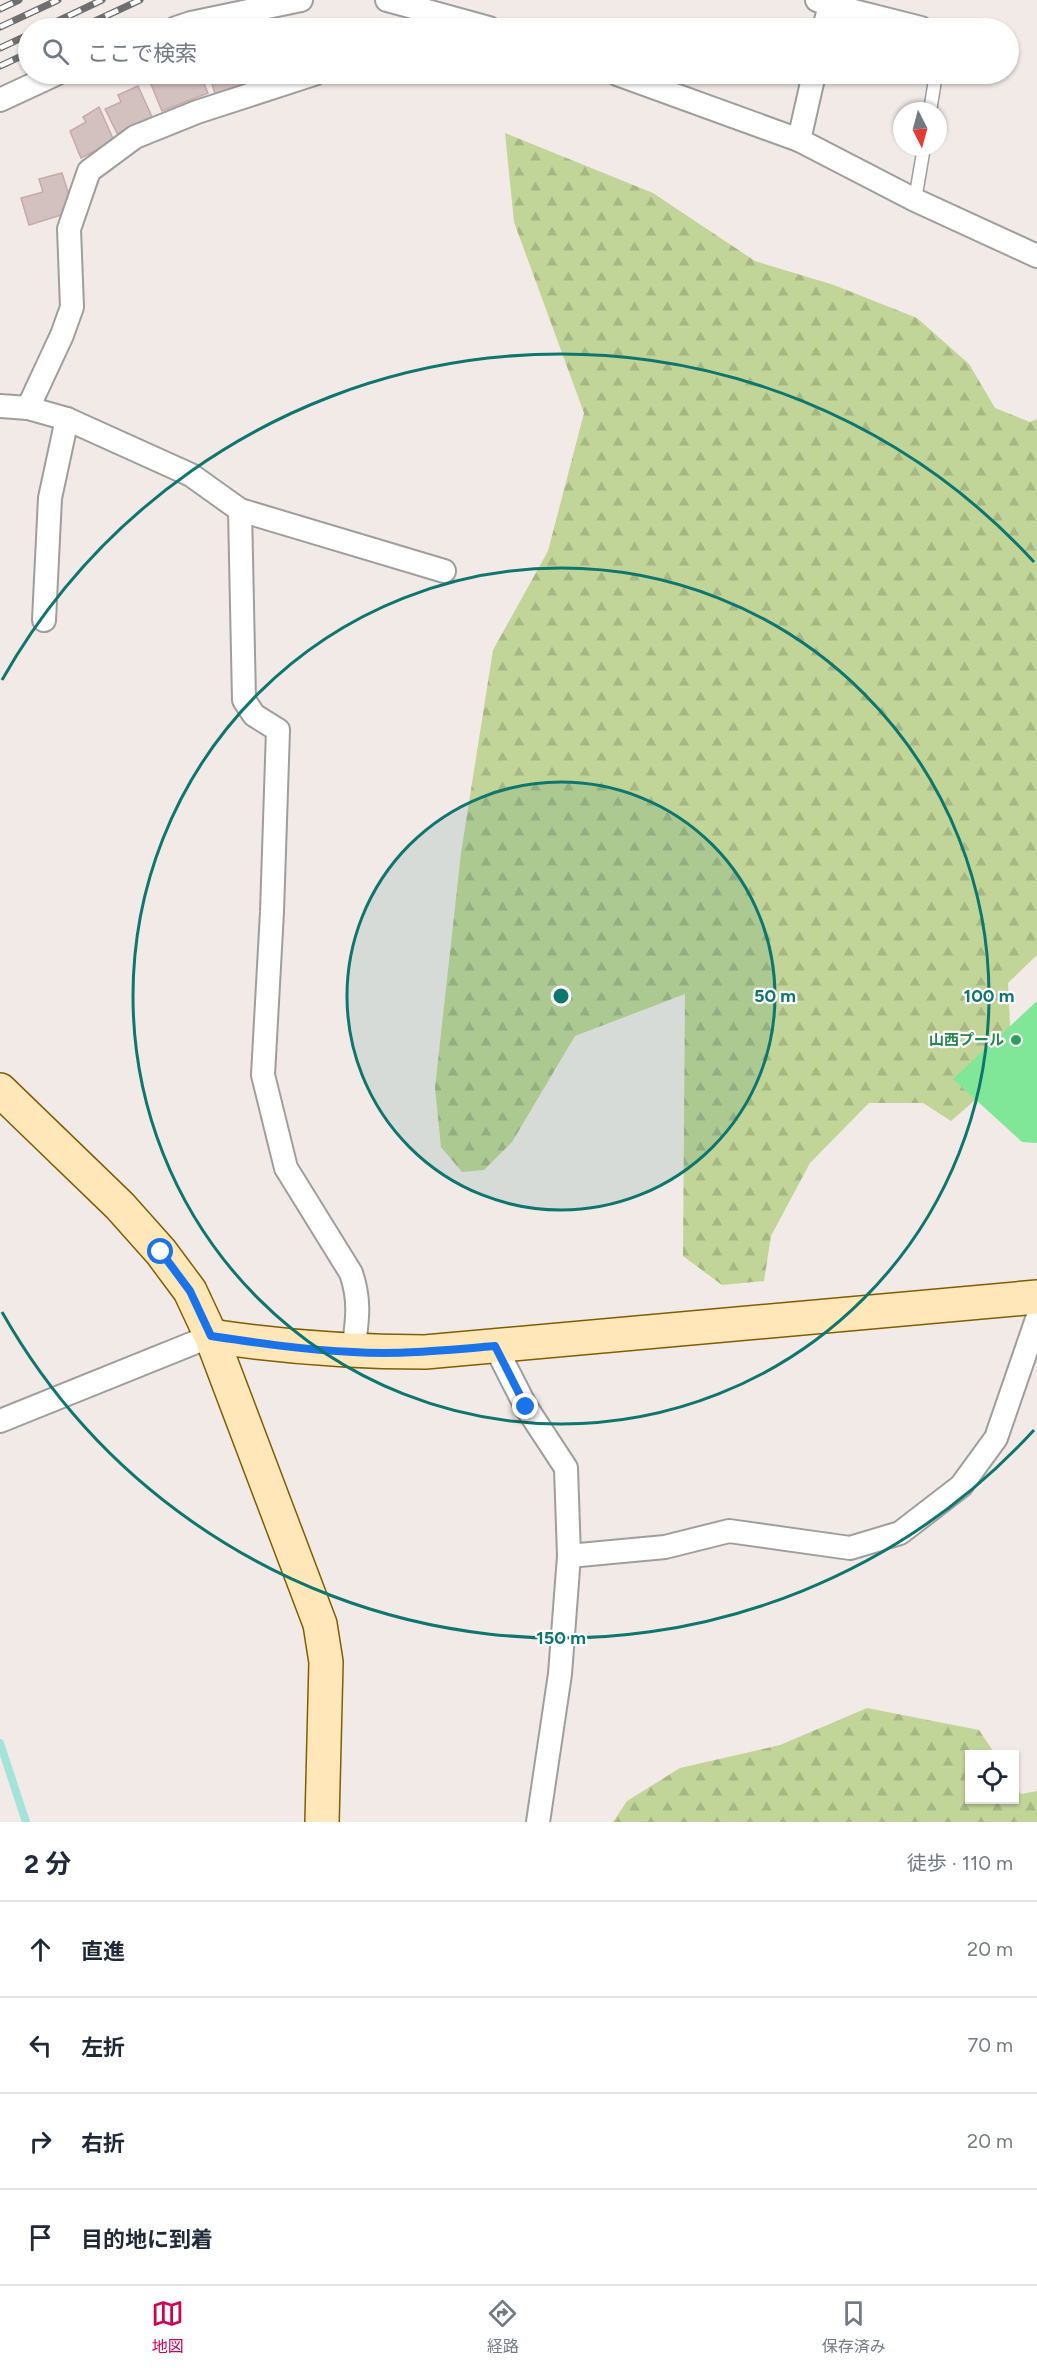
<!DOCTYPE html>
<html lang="ja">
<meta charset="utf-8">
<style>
:root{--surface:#fff;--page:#f2f2f3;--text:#1f2937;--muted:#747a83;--line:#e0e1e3;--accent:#d30051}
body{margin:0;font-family:Figtree,"Noto Sans JP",sans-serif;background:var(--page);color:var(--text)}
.controls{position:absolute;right:18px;bottom:18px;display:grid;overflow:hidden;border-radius:0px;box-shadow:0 2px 4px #0004}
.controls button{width:54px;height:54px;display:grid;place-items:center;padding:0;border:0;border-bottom:2px solid var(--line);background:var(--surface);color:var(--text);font:30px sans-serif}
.compass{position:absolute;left:893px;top:102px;width:54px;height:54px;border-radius:50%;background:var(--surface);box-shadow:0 2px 4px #0004;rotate:174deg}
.stop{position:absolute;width:18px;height:18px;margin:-14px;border:4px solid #1a73e8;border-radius:50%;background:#fff}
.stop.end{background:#1a73e8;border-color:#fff;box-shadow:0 2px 6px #0008}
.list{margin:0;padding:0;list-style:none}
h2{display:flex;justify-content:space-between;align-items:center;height:78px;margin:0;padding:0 24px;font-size:26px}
h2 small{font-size:20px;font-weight:400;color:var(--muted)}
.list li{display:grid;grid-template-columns:39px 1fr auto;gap:18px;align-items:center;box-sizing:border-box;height:96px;padding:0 24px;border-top:2px solid var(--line)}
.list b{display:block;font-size:22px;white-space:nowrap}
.list em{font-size:20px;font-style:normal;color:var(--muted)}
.icon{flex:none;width:33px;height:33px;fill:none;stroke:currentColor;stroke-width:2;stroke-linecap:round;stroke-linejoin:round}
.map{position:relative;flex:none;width:1037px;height:1822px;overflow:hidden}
.search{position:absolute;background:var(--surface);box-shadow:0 2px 4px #0004;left:18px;right:18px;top:18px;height:66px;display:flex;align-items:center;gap:15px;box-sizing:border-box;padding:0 21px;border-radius:33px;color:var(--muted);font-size:22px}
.sheet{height:462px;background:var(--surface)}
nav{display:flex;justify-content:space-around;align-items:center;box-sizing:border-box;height:84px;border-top:2px solid var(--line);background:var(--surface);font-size:16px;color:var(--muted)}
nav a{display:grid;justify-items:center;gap:3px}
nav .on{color:var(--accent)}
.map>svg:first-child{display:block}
.forest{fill:url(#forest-firs)}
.pitch{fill:#7fe797}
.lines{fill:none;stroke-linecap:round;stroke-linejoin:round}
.stream{stroke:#a4e3d9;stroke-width:8}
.building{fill:#d3c1c0;stroke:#c6aaa8;stroke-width:1.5}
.lane-casing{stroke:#9e9e9e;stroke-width:15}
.street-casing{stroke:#9e9e9e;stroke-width:26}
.secondary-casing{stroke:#815d00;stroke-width:36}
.lane{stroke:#fff;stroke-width:12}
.street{stroke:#fff;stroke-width:22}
.secondary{stroke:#ffe7b9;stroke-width:33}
.rail-casing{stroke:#6f6f6f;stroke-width:7}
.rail{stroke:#fff;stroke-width:4.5;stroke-dasharray:14;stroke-linecap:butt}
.route{stroke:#1a73e8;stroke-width:8}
.ring{fill:none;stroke:#0f766e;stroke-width:3}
.leisure-dot{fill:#2e9e5b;stroke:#fff;stroke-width:2}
.labels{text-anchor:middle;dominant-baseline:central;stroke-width:4.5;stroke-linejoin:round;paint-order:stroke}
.leisure-label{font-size:15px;font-weight:bold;fill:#27864d;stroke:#fff;text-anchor:end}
.centre{fill:#0f766e;stroke:#fff;stroke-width:3}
.ring-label{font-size:18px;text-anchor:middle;font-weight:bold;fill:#0f766e;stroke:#fff;stroke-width:4.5;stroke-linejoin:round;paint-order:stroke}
</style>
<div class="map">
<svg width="1037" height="1822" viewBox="0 0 1037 1822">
<defs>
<pattern id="forest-firs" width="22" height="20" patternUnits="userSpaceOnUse" patternTransform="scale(1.5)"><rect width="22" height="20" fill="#c2d598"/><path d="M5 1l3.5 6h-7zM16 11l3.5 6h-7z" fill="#a6b783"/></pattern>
</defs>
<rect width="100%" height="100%" fill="#f2eae7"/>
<g class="forest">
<polygon points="505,133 653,193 755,261 834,285 917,318 969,364 995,408 1030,422 1037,419 1037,955 1008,983 1012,1068 951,1121 923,1103 869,1103 810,1163 771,1236 764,1281 722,1285 683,1256 685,994 575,1036 512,1142 484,1170 462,1172 441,1147 435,1088 461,853 493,650 548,551 584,413 514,222"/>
<polygon points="867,1708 979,1730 995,1754 970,1754 970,1800 1014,1800 1015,1784 1021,1794 1037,1791 1037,1822 613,1822 627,1801 680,1768 780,1745"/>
</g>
<polygon class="pitch" points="1037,1001 1037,1143 1022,1142 953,1079"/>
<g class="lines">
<polyline class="stream" points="0,1743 26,1822"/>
</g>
<g class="building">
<polygon points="158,74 200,74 208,93 162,111 148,77"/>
<polygon points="209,74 264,74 267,80 216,97"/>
<polygon points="138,86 153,119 118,135 105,109 121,102 118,95"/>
<polygon points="99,107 114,141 81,158 70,131 86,122 83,117"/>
<polygon points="62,173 74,211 29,225 21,198 43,192 39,179"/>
</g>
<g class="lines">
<g class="lane-casing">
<g id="lane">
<polyline points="930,111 936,74"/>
<polyline points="915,200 924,147"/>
</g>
</g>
<g class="street-casing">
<g id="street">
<polyline points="387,0 489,28"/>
<polyline points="817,0 830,5 824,28"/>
<polyline points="830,5 921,28"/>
<polyline points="176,28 191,23 301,0"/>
<polyline points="617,74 799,140 915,200 1037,256"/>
<polyline points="0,100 56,74"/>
<polyline points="799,140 814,74"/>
<polyline points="0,406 28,408 67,419 191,475 240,510 444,571"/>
<polyline points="28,408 62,335 72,307 69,229 89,171 135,137 197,112 314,74"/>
<path d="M240,510L244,700L254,715L278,730L272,912L263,1075L286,1168L351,1273C361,1302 357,1322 353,1352"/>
<polyline points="44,620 50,498 67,419"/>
<polyline points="495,1346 526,1407 566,1468 569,1556 560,1674 538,1822"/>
<polyline points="0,1421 211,1336"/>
<polyline points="569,1556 665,1547 729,1531 850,1548 900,1533 961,1486 996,1438 1037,1319"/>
</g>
</g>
<g class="secondary-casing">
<g id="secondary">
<polyline points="0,1090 120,1206 161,1252 190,1291 211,1336"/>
<path d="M322,1822L326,1662L320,1624L211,1336C283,1347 353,1352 425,1352L1037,1297"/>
</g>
</g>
<use href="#lane" class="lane"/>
<use href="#street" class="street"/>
<use href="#secondary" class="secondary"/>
<g class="rail-casing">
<g id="rail">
<polyline points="0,9 19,0"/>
<polyline points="0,27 58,0"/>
<polyline points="43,28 102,0"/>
<polyline points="80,28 140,0"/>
<polyline points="0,48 28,35"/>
<polyline points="0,66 28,53"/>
</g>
</g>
<use href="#rail" class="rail"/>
</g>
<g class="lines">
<path class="route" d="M161,1252L190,1291L211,1336C258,1343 305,1350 353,1352C400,1355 448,1350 495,1346L526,1407"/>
</g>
<circle cx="561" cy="996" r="214" fill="#0f766e" fill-opacity=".12"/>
<g class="ring">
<circle cx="561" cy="996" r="214"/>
<circle cx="561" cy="996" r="428"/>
<path d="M1034 1430A642 642 0 0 1 2 1312M2 680A642 642 0 0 1 1034 562"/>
</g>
<circle class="leisure-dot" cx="1016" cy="1040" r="6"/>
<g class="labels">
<g class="leisure-label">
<text x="1004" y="1040">山西プール</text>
</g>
</g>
<circle cx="561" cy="996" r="9" class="centre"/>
<g class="ring-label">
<text x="775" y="1002">50 m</text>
<text x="989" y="1002">100 m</text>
<text x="561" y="1644">150 m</text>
</g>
</svg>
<div class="controls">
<button><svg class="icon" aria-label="locate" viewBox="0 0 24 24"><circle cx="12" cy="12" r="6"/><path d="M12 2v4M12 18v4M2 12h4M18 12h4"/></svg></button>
</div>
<svg class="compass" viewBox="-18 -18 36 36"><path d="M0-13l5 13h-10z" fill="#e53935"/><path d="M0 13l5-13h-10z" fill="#747a83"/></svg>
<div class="stop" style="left:161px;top:1252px"></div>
<div class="stop end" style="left:526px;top:1407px"></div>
<div class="search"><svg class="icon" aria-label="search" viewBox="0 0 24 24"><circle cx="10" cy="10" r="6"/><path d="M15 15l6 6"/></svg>ここで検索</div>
</div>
<section class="sheet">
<h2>2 分<small>徒歩 · 110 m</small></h2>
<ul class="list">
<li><svg class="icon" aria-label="ahead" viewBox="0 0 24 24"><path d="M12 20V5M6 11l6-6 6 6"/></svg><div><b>直進</b></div><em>20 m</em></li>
<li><svg class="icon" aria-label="left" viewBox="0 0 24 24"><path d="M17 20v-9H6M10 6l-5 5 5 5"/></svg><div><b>左折</b></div><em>70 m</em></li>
<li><svg class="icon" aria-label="right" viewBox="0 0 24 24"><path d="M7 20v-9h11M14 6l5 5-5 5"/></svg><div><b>右折</b></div><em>20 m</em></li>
<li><svg class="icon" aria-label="arrive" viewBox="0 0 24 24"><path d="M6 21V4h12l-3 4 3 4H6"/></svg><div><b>目的地に到着</b></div></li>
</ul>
</section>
<nav>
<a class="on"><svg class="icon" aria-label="map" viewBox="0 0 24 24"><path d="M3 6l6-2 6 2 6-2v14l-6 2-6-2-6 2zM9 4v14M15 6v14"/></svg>地図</a>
<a><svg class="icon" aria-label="directions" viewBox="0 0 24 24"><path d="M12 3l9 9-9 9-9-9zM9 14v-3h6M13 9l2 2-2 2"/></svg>経路</a>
<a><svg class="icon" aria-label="saved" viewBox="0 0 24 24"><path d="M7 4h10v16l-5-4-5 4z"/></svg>保存済み</a>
</nav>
